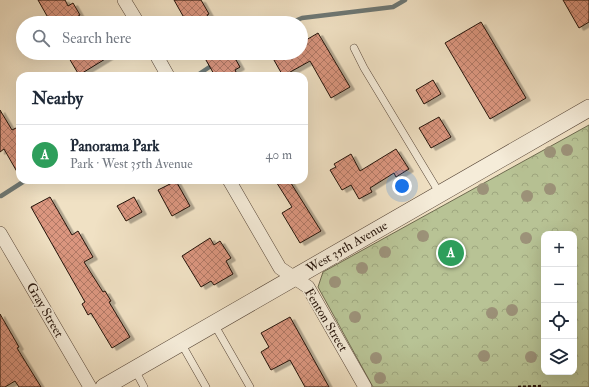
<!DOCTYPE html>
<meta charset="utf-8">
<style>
:root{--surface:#fff;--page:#f6f6f7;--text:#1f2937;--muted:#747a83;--line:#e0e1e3;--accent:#8f2418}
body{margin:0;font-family:"IM FELL Double Pica",serif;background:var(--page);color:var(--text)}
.controls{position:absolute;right:12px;bottom:12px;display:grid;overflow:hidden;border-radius:8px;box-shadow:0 4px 16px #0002}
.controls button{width:36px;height:36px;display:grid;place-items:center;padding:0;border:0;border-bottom:1px solid var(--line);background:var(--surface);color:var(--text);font:20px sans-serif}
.you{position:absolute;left:402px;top:186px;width:14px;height:14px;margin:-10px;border:3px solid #fff;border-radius:50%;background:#1a73e8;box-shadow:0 0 0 6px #1a73e833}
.badge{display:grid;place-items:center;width:26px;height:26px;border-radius:50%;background:var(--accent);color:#fff;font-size:13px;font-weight:700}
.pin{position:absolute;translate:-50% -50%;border:2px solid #fff;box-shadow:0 1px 4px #0006}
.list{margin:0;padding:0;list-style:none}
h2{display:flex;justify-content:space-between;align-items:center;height:52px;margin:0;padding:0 16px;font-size:17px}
h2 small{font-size:13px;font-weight:400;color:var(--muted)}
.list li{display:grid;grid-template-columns:26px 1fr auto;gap:12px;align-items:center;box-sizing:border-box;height:60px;padding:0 16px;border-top:1px solid var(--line)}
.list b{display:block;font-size:15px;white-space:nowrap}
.list p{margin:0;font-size:13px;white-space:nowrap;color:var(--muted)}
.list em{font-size:13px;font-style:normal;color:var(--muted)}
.icon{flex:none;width:22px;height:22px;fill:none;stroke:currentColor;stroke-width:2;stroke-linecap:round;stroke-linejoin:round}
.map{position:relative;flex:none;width:589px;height:387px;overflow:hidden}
.search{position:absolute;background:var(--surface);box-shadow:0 4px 16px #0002;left:16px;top:16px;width:292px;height:44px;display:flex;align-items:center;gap:10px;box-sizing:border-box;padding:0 14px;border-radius:22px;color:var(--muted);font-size:15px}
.panel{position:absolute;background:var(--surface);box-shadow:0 4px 16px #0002;left:16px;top:72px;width:292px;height:112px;border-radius:12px}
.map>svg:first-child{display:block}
.park{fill:url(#park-crowns);stroke:#6e6b50;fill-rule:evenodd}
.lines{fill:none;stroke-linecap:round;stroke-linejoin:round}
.stream{stroke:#6d7875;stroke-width:4.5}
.building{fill:url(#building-cross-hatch);stroke:#24130a;filter:url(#shadow)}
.service-casing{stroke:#574638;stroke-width:8}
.minor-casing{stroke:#574638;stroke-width:14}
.tertiary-casing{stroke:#574638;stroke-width:18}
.path{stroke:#24130a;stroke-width:2.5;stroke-dasharray:3 2;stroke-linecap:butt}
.service{stroke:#f5ecd9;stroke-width:7}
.minor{stroke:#f5ecd9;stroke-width:13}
.tertiary{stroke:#f5ecd9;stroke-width:17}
.tree{fill:#9c9279}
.labels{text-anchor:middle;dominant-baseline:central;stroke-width:3.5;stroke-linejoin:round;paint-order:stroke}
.street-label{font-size:13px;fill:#24130a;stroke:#f5ecd9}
</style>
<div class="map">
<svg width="589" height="387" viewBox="0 0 589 387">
<defs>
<pattern id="park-crowns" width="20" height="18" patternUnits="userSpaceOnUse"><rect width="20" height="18" fill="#b8c395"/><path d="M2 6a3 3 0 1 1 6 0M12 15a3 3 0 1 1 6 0" fill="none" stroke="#9ea77f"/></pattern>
<pattern id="building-cross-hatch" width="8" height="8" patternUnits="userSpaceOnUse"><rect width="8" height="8" fill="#db967f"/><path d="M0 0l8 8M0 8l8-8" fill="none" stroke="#b17966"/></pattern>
<filter id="shadow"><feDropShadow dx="4.5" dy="2.5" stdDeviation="0" flood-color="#0004"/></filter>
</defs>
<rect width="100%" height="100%" fill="#f0e1c4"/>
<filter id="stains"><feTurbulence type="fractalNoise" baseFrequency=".005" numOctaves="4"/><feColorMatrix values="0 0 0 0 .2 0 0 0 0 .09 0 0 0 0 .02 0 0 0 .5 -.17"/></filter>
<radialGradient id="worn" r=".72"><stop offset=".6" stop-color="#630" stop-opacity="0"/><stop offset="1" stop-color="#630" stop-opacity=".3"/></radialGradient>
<path class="park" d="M589,125V387H373L318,287L323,272ZM544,234H574V372H544Z"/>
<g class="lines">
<g class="stream">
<polyline points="290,23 302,18 393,7 405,0"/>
<polyline points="196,76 214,64"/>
<polyline points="1,196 26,180"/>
</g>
</g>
<g class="building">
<polygon points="38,0 65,0 68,6 73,3 80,15 66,23 51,23"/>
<polygon points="174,0 201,0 209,14 207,15 212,23 187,23"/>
<polygon points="563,0 589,0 589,22 579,28"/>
<polygon points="481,22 526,98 490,119 445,43"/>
<polygon points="318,33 350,87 331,98 310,61 283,76 270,53 301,53 301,43"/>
<polygon points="66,53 115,53 79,75"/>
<polygon points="202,53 232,53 240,67 235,70 238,76 215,76"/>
<polygon points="433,80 441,94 424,104 416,90"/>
<polygon points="0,110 12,130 20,126 20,177 4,149 0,152"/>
<polygon points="439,117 451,137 431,148 419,128"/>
<polygon points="396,149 409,169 396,177 394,173 370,188 372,192 359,199 351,185 342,190 330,170 336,167 334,164 351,154 360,171"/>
<polygon points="275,180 289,180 321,231 300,243 282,213 292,207"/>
<polygon points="176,181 190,206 172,216 158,190"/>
<polygon points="50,197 72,235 78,231 93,257 84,262 103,292 105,291 111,301 109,302 130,337 112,348 91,313 88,315 82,304 85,302 31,207"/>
<polygon points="134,197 142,212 126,221 117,206"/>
<polygon points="210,238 214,245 220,241 231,258 226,261 233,274 214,285 211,281 201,287 182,256"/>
<polygon points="0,314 19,347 17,348 41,387 19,387 15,381 5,387 0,387"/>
<polygon points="290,317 329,387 305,387 290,360 271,370 261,352 269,347 261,333"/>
</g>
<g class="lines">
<g class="service-casing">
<g id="service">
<polyline points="354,48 364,68 440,194"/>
<polyline points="214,324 250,387"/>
<polyline points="181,343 206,387"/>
<polyline points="135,370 144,387"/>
</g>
</g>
<g class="minor-casing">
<g id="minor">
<polyline points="124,0 138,23"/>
<polyline points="155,53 168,76"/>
<polyline points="229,180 280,268 308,287 365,387"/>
<polyline points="0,233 90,387"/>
</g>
</g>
<g class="tertiary-casing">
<polyline id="tertiary" points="104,387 589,108"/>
</g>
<polyline class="path" points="518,387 541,386"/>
<use href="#service" class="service"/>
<use href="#minor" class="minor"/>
<use href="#tertiary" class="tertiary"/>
</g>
<g class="tree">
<circle cx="567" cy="150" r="6"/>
<circle cx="550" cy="152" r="6"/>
<circle cx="483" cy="189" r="6"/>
<circle cx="550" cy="189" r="6"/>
<circle cx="527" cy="196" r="6"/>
<circle cx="423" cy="236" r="6"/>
<circle cx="526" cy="238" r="6"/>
<circle cx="385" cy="252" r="6"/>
<circle cx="362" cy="268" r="6"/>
<circle cx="335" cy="282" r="6"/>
<circle cx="512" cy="310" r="6"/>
<circle cx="492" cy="313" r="6"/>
<circle cx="355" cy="317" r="6"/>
<circle cx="484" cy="356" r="6"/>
<circle cx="531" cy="357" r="6"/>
<circle cx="376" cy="358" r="6"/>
<circle cx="380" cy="378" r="6"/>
</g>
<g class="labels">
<g class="street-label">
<text transform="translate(347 247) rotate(-30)">West 35th Avenue</text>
<text transform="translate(45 310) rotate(60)">Gray Street</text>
<text transform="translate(326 320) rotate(59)">Fenton Street</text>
</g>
</g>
<rect width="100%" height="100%" filter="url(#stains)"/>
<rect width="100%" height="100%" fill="url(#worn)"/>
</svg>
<div class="controls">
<button>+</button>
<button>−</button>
<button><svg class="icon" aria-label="locate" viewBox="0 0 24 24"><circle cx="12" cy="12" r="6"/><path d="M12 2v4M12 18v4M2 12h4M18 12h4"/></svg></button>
<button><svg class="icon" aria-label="layers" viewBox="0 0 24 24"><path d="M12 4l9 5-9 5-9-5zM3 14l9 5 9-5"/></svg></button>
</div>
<div class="you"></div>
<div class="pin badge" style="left:451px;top:253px;background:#2e9e5b">A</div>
<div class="search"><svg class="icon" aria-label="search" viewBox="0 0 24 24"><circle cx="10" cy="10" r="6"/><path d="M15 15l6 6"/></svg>Search here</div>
<section class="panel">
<h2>Nearby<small></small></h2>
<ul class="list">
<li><span class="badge" style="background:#2e9e5b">A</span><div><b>Panorama Park</b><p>Park · West 35th Avenue</p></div><em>40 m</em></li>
</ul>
</section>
</div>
